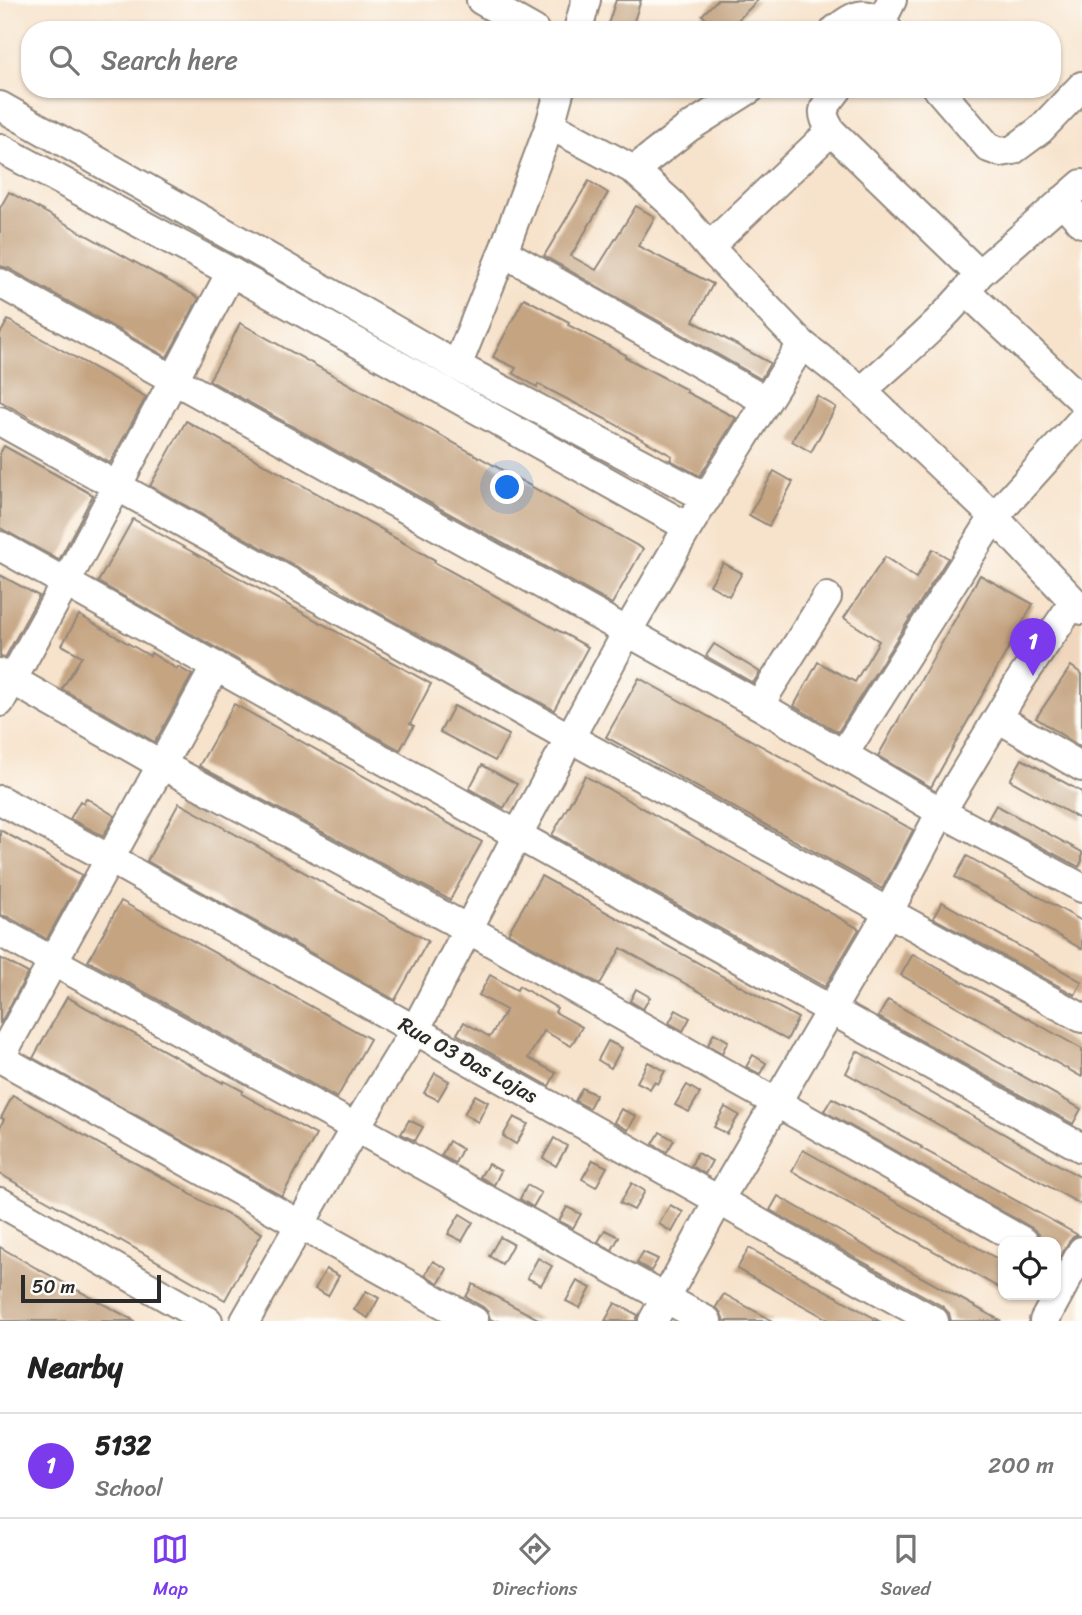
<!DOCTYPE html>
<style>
:root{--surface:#fff;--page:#f6f6f6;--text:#222;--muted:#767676;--line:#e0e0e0;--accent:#7c3aed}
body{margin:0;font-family:Sriracha,sans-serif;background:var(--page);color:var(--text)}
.controls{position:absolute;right:21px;bottom:21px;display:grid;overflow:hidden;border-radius:14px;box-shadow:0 2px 5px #0004}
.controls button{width:63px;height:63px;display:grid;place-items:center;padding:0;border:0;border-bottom:2px solid var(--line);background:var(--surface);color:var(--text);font:35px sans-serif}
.scale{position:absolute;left:21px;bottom:18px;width:140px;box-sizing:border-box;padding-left:7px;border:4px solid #2b2b2b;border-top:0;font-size:19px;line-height:24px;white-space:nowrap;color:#2b2b2b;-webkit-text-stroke:5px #fdfcf7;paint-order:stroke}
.you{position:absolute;left:508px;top:488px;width:24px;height:24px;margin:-18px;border:5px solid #fff;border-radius:50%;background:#1a73e8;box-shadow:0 0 0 10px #1a73e833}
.badge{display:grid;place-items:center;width:46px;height:46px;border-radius:50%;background:var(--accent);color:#fff;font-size:23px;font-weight:700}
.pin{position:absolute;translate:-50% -58px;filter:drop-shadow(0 2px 4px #0008)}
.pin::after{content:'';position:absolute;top:37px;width:24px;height:21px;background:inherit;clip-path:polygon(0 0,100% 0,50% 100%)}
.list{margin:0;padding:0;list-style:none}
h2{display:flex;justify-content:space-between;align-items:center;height:91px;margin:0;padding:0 28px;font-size:30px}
h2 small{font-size:23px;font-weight:400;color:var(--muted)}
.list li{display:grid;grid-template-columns:46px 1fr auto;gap:21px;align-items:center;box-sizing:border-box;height:105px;padding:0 28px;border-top:2px solid var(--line)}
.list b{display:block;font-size:26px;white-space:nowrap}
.list p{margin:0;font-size:23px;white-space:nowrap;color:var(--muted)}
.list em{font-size:23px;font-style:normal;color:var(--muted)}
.icon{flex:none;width:38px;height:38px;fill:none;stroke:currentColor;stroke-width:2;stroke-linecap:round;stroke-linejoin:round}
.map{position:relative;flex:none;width:1082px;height:1321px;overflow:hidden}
.search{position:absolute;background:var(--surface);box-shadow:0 2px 5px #0004;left:21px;right:21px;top:21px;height:77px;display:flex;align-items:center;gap:18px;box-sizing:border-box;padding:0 24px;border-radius:28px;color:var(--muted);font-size:26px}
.sheet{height:196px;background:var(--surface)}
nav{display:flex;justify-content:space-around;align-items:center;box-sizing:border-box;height:98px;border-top:2px solid var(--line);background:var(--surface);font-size:19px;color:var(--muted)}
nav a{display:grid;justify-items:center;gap:4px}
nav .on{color:var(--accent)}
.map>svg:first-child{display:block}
.built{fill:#f0d6bc}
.building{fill:#c5a482}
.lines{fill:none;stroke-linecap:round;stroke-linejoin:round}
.minor-casing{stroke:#91877c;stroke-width:32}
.minor{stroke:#fff;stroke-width:28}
.labels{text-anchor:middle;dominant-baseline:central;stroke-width:6;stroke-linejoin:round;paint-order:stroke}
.street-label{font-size:21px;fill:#2b2b2b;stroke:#fdfcf7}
</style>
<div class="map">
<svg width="1082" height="1321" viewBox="0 0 1082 1321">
<rect width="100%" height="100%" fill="#fdfcf7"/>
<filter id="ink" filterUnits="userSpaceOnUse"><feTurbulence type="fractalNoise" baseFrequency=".0143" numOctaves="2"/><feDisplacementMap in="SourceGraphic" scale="14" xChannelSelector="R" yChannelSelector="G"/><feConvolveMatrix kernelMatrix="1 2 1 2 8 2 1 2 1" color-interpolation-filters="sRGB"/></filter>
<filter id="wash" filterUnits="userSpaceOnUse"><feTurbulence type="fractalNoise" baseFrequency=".00686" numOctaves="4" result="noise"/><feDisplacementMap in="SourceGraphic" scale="28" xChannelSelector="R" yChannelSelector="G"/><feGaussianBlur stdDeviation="1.57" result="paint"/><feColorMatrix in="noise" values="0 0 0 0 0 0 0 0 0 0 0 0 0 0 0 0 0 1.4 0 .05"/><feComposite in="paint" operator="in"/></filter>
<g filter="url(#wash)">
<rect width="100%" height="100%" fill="#f7e3cc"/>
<polygon class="built" points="1074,615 1082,622 1082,759 1009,717"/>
<g id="blocks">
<g class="building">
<polygon points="616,0 641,0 631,30 606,30"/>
<polygon points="717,0 758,0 728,30 718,30 702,15"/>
<polygon points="589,181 608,193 571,256 596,270 636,206 655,217 638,246 713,284 693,321 770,363 761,379 544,256"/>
<polygon points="9,192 199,298 167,357 8,268 0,266 0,208"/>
<polygon points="524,298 569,322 568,325 626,355 625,357 687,390 686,392 736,418 700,476 670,460 672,456 611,422 538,384 537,387 513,373 516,368 493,357"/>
<polygon points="8,320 146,397 110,463 0,401 0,334"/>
<polygon points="240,323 643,549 612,604 209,380 229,346"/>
<polygon points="817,396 836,407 811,452 792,441"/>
<polygon points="186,421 385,531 384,532 435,560 434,562 588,647 554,710 361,603 328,583 328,584 150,486"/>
<polygon points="4,446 93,495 59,560 0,528 0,453"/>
<polygon points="774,471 793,482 769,526 749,515"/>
<polygon points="133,519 431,684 410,724 414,726 400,750 98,582"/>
<polygon points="933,549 948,558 838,732 794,706 818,662 855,682 879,641 844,618 885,557 916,578"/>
<polygon points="723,563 742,573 729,596 710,585"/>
<polygon points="0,575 39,596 5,658 0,656"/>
<polygon points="980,575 1033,604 931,787 878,756"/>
<polygon points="79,615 150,656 151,653 177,669 178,667 192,675 155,742 62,689 82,656 62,645"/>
<polygon points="714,644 760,672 753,683 706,656"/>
<polygon points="1071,666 1082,674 1082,748 1036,718"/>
<polygon points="639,678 913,830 882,889 606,737"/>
<polygon points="234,704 482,842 450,900 199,766"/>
<polygon points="454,706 509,735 495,761 440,732"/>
<polygon points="1022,759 1082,792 1082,820 1010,780"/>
<polygon points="482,765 517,784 504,808 469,789"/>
<polygon points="585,776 859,929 825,987 552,835"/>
<polygon points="86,798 115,816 103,836 70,819 80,801 83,803"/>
<polygon points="179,803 428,941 395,1000 147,861"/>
<polygon points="996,805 1082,852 1082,861 1079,867 988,819"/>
<polygon points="0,830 82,875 47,939 8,917 0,915"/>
<polygon points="967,856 1082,921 1082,949 955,877"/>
<polygon points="541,876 798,1018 787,1040 621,948 600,984 508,933"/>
<polygon points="121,901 370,1039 337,1098 88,961"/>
<polygon points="942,902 1082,982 1075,995 933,918"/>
<polygon points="913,954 1082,1049 1082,1077 901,975"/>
<polygon points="0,958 28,973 0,1024"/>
<polygon points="490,975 517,990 519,986 557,1008 555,1012 582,1027 571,1046 544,1031 528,1058 556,1073 549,1086 457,1034 464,1022 490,1037 506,1010 479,995"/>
<polygon points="636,989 650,997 643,1009 630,1001"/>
<polygon points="67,997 223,1083 224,1081 243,1091 242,1094 316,1135 282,1196 33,1058"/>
<polygon points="888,1000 1081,1109 1073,1124 878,1017"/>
<polygon points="676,1010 690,1018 683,1031 669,1023"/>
<polygon points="714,1033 728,1041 722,1053 708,1045"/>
<polygon points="608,1041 622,1048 611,1068 598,1060"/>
<polygon points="857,1051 1082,1178 1082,1205 846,1073"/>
<polygon points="753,1055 766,1063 760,1074 746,1067"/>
<polygon points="648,1062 665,1071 658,1084 654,1082 650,1089 637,1082"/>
<polygon points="435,1073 449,1081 438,1100 424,1093"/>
<polygon points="687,1085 700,1093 689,1112 675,1105"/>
<polygon points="582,1088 596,1095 589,1108 575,1101"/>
<polygon points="13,1095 103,1146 188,1191 187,1192 209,1205 262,1233 225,1300 120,1240 119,1241 0,1174 0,1127 4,1119 1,1118"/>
<polygon points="475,1095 488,1102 478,1122 464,1114"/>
<polygon points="832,1098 922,1147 921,1148 1078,1235 1073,1237 1068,1243 1056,1265 1056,1242 1041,1242 1039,1234 1032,1228 824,1111"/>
<polygon points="725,1107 739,1115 727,1134 714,1127"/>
<polygon points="621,1109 636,1116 628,1130 614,1122"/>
<polygon points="514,1117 528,1124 516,1144 503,1136"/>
<polygon points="409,1120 423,1127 415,1141 401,1134"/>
<polygon points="660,1132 674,1140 667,1152 653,1144"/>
<polygon points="554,1138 567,1146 556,1166 543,1158"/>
<polygon points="449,1141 462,1149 455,1163 441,1156"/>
<polygon points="803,1150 1003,1262 1003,1290 792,1171"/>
<polygon points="697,1153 712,1161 705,1174 691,1166"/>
<polygon points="593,1160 607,1167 596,1187 582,1179"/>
<polygon points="488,1164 501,1171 494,1185 480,1177"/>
<polygon points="632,1183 645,1191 634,1210 620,1203"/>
<polygon points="527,1185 541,1193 533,1207 520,1199"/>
<polygon points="778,1196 867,1247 1001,1321 951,1321 949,1313 942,1306 770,1210"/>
<polygon points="670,1205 683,1212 672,1232 659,1224"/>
<polygon points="567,1207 581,1214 573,1228 559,1221"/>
<polygon points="460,1214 473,1222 462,1241 448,1234"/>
<polygon points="605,1230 619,1237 612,1250 598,1242"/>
<polygon points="500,1237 513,1244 502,1264 489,1256"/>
<polygon points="0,1247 36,1268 135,1321 0,1321"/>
<polygon points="749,1248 839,1298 879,1321 831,1321 737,1269"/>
<polygon points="643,1252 658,1259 651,1271 637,1263"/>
<polygon points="538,1258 552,1266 541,1285 527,1278"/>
<polygon points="433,1261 447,1269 439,1283 425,1275"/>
<polygon points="326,1269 339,1276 328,1296 315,1289"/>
<polygon points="577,1281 591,1288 580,1308 566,1301"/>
<polygon points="473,1284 487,1292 542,1321 494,1321 490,1319 488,1312 483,1307 466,1297"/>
<polygon points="366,1291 379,1298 368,1318 354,1310"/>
<polygon points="724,1294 742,1304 773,1321 724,1321 721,1313 716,1307"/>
<polygon points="615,1303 638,1315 636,1321 605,1321"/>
</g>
</g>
</g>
<g filter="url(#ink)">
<use href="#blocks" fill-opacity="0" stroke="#91877c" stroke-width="2"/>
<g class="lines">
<g class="minor-casing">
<g id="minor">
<polyline points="481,0 534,30"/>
<polyline points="578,30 586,0"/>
<path d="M835,30C857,13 866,8 888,30"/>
<polyline points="877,30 892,0"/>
<polyline points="560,89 550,125 634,170 672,204 709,247 802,344 862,391 948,473 994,517 1082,610"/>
<path d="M838,89C824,108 818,109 831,131L979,274"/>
<polyline points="938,89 989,148 1001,152 1013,150 1040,130 1082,86"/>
<polyline points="0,106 245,244 457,366 707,498"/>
<polyline points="0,148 231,272 688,527"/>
<polyline points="634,170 688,128 750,89"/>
<polyline points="1062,201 1082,223"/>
<polyline points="709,247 831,131"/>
<polyline points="503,252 766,401"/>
<polyline points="0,283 759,705 941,812 1082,888"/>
<polyline points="967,292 1082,400"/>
<polyline points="457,366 503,252 550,125"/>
<path d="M862,391C902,354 947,319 979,274L1082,184"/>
<polyline points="0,421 570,738 1082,1018"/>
<polyline points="0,546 831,1010 1082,1148"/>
<polyline points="216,666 0,1058 474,1321"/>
<polyline points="0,673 162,765 468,929 1024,1242"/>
<polyline points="0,702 65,584 231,272"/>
<polyline points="759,705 827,597"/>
<polyline points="998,718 1082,767"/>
<polyline points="843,755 994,517 1082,420"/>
<polyline points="0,800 110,859 934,1321"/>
<polyline points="0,932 707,1321"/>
<polyline points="0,1202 208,1321"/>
<polyline points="245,1321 355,1128 415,1030 518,834 627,632 688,527 802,344"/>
<polyline points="653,1321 719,1200 889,911 941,812 1021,679 1074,602"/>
<polyline points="1044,1321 1082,1251"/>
</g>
</g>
<use href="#minor" class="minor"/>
</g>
</g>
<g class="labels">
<g class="street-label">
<text transform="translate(468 1060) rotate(29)">Rua 03 Das Lojas</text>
</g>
</g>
</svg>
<div class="controls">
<button><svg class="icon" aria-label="locate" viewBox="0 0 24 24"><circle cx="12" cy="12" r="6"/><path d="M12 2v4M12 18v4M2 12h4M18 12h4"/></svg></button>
</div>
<div class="scale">50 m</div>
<div class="you"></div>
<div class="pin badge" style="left:1033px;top:676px">1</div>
<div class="search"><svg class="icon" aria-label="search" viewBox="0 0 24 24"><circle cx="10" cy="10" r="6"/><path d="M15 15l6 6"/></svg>Search here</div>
</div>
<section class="sheet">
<h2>Nearby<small></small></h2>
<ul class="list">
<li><span class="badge">1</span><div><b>5132</b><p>School</p></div><em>200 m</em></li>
</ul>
</section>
<nav>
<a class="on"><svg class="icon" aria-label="map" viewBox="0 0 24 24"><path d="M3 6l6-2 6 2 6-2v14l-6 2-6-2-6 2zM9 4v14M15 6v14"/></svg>Map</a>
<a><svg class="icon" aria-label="directions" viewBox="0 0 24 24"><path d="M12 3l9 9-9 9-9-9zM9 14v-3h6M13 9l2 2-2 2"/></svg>Directions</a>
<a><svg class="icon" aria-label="saved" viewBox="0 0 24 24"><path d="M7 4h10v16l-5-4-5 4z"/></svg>Saved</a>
</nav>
